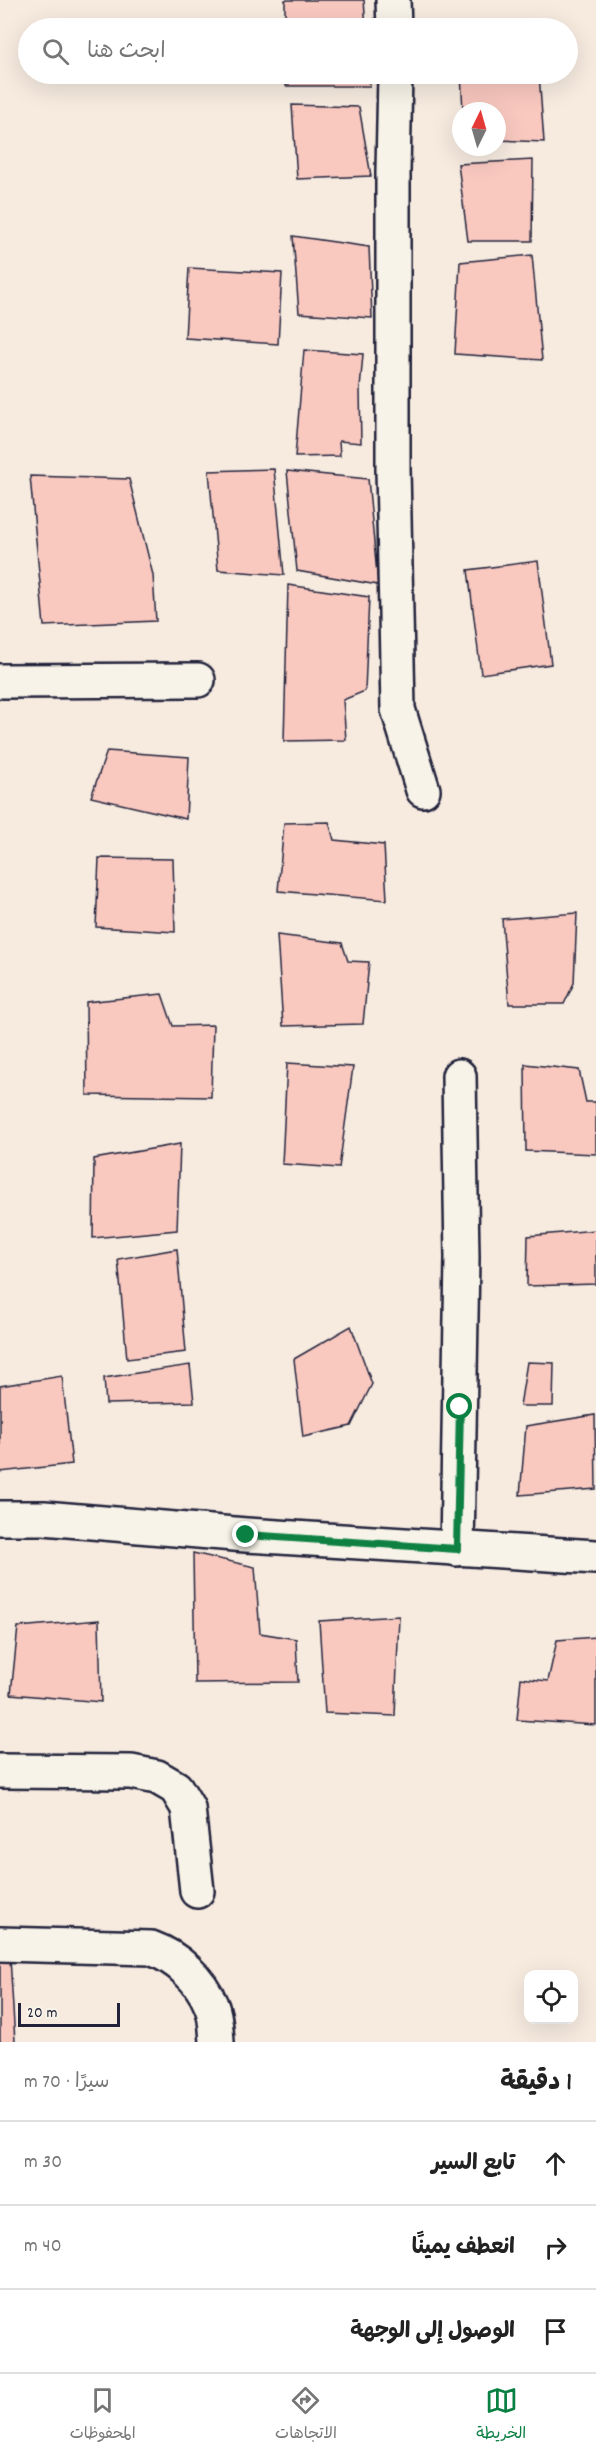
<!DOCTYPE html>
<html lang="ar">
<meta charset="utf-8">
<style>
:root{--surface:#fff;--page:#f6f6f6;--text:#222;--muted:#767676;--line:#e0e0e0;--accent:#0b8043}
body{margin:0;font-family:Dekko,"Playpen Sans Arabic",sans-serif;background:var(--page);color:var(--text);direction:rtl}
.controls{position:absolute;right:18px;bottom:18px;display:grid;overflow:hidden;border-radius:12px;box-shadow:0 6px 24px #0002}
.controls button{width:54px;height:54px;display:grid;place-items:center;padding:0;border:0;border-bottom:2px solid var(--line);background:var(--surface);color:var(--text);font:30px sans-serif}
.compass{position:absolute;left:452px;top:102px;width:54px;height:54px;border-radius:50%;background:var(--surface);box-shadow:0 6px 24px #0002;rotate:5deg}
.scale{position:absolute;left:18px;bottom:15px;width:102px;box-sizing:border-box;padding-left:6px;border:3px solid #22223b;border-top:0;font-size:16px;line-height:21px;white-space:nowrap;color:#22223b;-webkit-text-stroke:4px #f7f3e8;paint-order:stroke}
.stop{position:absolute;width:18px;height:18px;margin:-14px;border:4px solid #0b8043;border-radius:50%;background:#fff}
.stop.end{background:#0b8043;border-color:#fff;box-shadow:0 2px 6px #0008}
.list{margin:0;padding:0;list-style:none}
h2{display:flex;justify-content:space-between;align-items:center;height:78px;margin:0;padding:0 24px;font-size:26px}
h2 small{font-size:20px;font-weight:400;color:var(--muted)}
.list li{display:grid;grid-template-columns:39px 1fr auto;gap:18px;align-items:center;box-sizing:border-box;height:84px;padding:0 24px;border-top:2px solid var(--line)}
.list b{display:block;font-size:22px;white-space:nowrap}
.list em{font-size:20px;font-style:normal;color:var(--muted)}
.icon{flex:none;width:33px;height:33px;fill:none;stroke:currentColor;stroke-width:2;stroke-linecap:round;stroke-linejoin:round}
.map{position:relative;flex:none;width:596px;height:2042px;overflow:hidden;direction:ltr}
.search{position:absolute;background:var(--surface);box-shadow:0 6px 24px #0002;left:18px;right:18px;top:18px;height:66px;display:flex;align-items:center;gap:15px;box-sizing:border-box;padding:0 21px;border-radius:33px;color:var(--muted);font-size:22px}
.sheet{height:330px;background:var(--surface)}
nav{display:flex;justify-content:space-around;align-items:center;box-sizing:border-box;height:84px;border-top:2px solid var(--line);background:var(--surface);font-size:16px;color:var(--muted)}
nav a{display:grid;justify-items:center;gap:3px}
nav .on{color:var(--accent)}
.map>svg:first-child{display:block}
.building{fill:#f9c9c0;stroke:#22223b;stroke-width:1.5}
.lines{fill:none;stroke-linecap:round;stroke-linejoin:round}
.minor-casing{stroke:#22223b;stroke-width:38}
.minor{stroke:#f7f3e8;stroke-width:33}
.route{stroke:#0b8043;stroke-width:8}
</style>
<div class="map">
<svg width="596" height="2042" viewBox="0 0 596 2042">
<rect width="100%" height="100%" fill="#f7ebe0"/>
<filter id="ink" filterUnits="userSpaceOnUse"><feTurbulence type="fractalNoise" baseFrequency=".0167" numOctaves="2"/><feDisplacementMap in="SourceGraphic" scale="12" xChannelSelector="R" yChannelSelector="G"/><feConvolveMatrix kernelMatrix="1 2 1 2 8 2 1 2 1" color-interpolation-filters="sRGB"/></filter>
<g filter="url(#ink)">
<g class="building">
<polygon points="285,0 364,0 366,28 285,28"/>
<polygon points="286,74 369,74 370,86 286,86"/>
<polygon points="461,74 539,74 544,142 497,140 497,111 463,111"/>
<polygon points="292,105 359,107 371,176 297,179"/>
<polygon points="533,160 532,241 468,241 458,164"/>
<polygon points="293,236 369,247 372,318 299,313"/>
<polygon points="532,255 542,360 455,354 460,262"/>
<polygon points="189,268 282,273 278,344 185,338"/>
<polygon points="304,350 363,354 360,389 361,443 339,441 340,456 295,457"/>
<polygon points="274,469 284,575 218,570 209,471"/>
<polygon points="287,471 368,479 378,585 297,571"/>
<polygon points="30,476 129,479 153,575 156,621 44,626"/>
<polygon points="538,561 551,664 481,674 468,570"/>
<polygon points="288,585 369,597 365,691 343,700 346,740 284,741"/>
<polygon points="107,751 189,757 186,819 91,797"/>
<polygon points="329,822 334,840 384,845 387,900 278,891 284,823"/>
<polygon points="99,858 173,859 175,932 96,927"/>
<polygon points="577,913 574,983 564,1004 509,1004 502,919"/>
<polygon points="277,935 342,943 348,961 369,962 363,1024 283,1026"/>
<polygon points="162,994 173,1026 213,1025 211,1097 87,1095 86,1002"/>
<polygon points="287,1063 353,1067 339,1168 282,1164"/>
<polygon points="525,1064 579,1070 586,1102 596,1102 596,1154 526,1151"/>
<polygon points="180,1144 177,1230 93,1238 94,1159"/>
<polygon points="596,1230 596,1284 527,1286 528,1236"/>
<polygon points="177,1249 186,1352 127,1359 118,1259"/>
<polygon points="351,1326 372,1384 351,1426 303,1437 294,1359"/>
<polygon points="527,1362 554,1363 553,1406 520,1406"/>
<polygon points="190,1365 194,1402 106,1404 104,1378"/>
<polygon points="62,1376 72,1464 0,1472 0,1386"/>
<polygon points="595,1415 596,1489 520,1495 526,1426"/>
<polygon points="193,1553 255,1567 260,1633 296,1639 298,1682 195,1683"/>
<polygon points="399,1616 395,1716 325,1713 319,1621"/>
<polygon points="99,1620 101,1702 11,1694 18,1627"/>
<polygon points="596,1637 596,1725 517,1720 521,1678 548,1681 557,1640"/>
<polygon points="10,1957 15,2042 0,2042 0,1958"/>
</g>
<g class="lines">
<g class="minor-casing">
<g id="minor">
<polyline points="393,0 394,28"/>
<polyline points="395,74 393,171 393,469 398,709 423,790"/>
<polyline points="0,681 198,680"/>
<polyline points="0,1518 44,1518 246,1535 596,1557"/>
<polyline points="457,1549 462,1258 459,1076"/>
<polyline points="0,1771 131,1772 157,1777 176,1788 188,1808 197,1891"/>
<path d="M0,1944L151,1948C176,1957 201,1979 211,2005C216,2016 216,2030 217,2042"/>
</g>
</g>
<use href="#minor" class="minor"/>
</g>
</g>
<g class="lines" filter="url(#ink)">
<polyline class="route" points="246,1535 457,1549 460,1407"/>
</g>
</svg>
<div class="controls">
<button><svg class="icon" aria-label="locate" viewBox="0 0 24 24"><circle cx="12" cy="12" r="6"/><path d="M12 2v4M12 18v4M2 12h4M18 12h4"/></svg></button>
</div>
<svg class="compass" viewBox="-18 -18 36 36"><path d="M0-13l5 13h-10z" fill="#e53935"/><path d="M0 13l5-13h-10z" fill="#767676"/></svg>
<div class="scale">20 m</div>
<div class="stop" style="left:460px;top:1407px"></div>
<div class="stop end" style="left:246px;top:1535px"></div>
<div class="search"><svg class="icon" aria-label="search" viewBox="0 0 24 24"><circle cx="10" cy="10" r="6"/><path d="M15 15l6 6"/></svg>ابحث هنا</div>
</div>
<section class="sheet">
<h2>1 دقيقة<small>سيرًا · 70 m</small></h2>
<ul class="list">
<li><svg class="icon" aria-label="ahead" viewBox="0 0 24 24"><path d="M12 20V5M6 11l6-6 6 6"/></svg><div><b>تابع السير</b></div><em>30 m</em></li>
<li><svg class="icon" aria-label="right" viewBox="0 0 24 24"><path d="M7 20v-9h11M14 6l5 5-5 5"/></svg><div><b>انعطف يمينًا</b></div><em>40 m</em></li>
<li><svg class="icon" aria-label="arrive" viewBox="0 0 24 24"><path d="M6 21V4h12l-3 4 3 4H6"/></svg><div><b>الوصول إلى الوجهة</b></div></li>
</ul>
</section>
<nav>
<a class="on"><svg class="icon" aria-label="map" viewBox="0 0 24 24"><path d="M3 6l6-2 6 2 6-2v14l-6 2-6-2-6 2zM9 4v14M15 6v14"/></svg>الخريطة</a>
<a><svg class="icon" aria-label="directions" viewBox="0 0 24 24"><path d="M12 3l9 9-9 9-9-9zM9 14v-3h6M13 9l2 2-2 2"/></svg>الاتجاهات</a>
<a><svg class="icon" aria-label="saved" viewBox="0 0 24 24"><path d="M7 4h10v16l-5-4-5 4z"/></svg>المحفوظات</a>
</nav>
